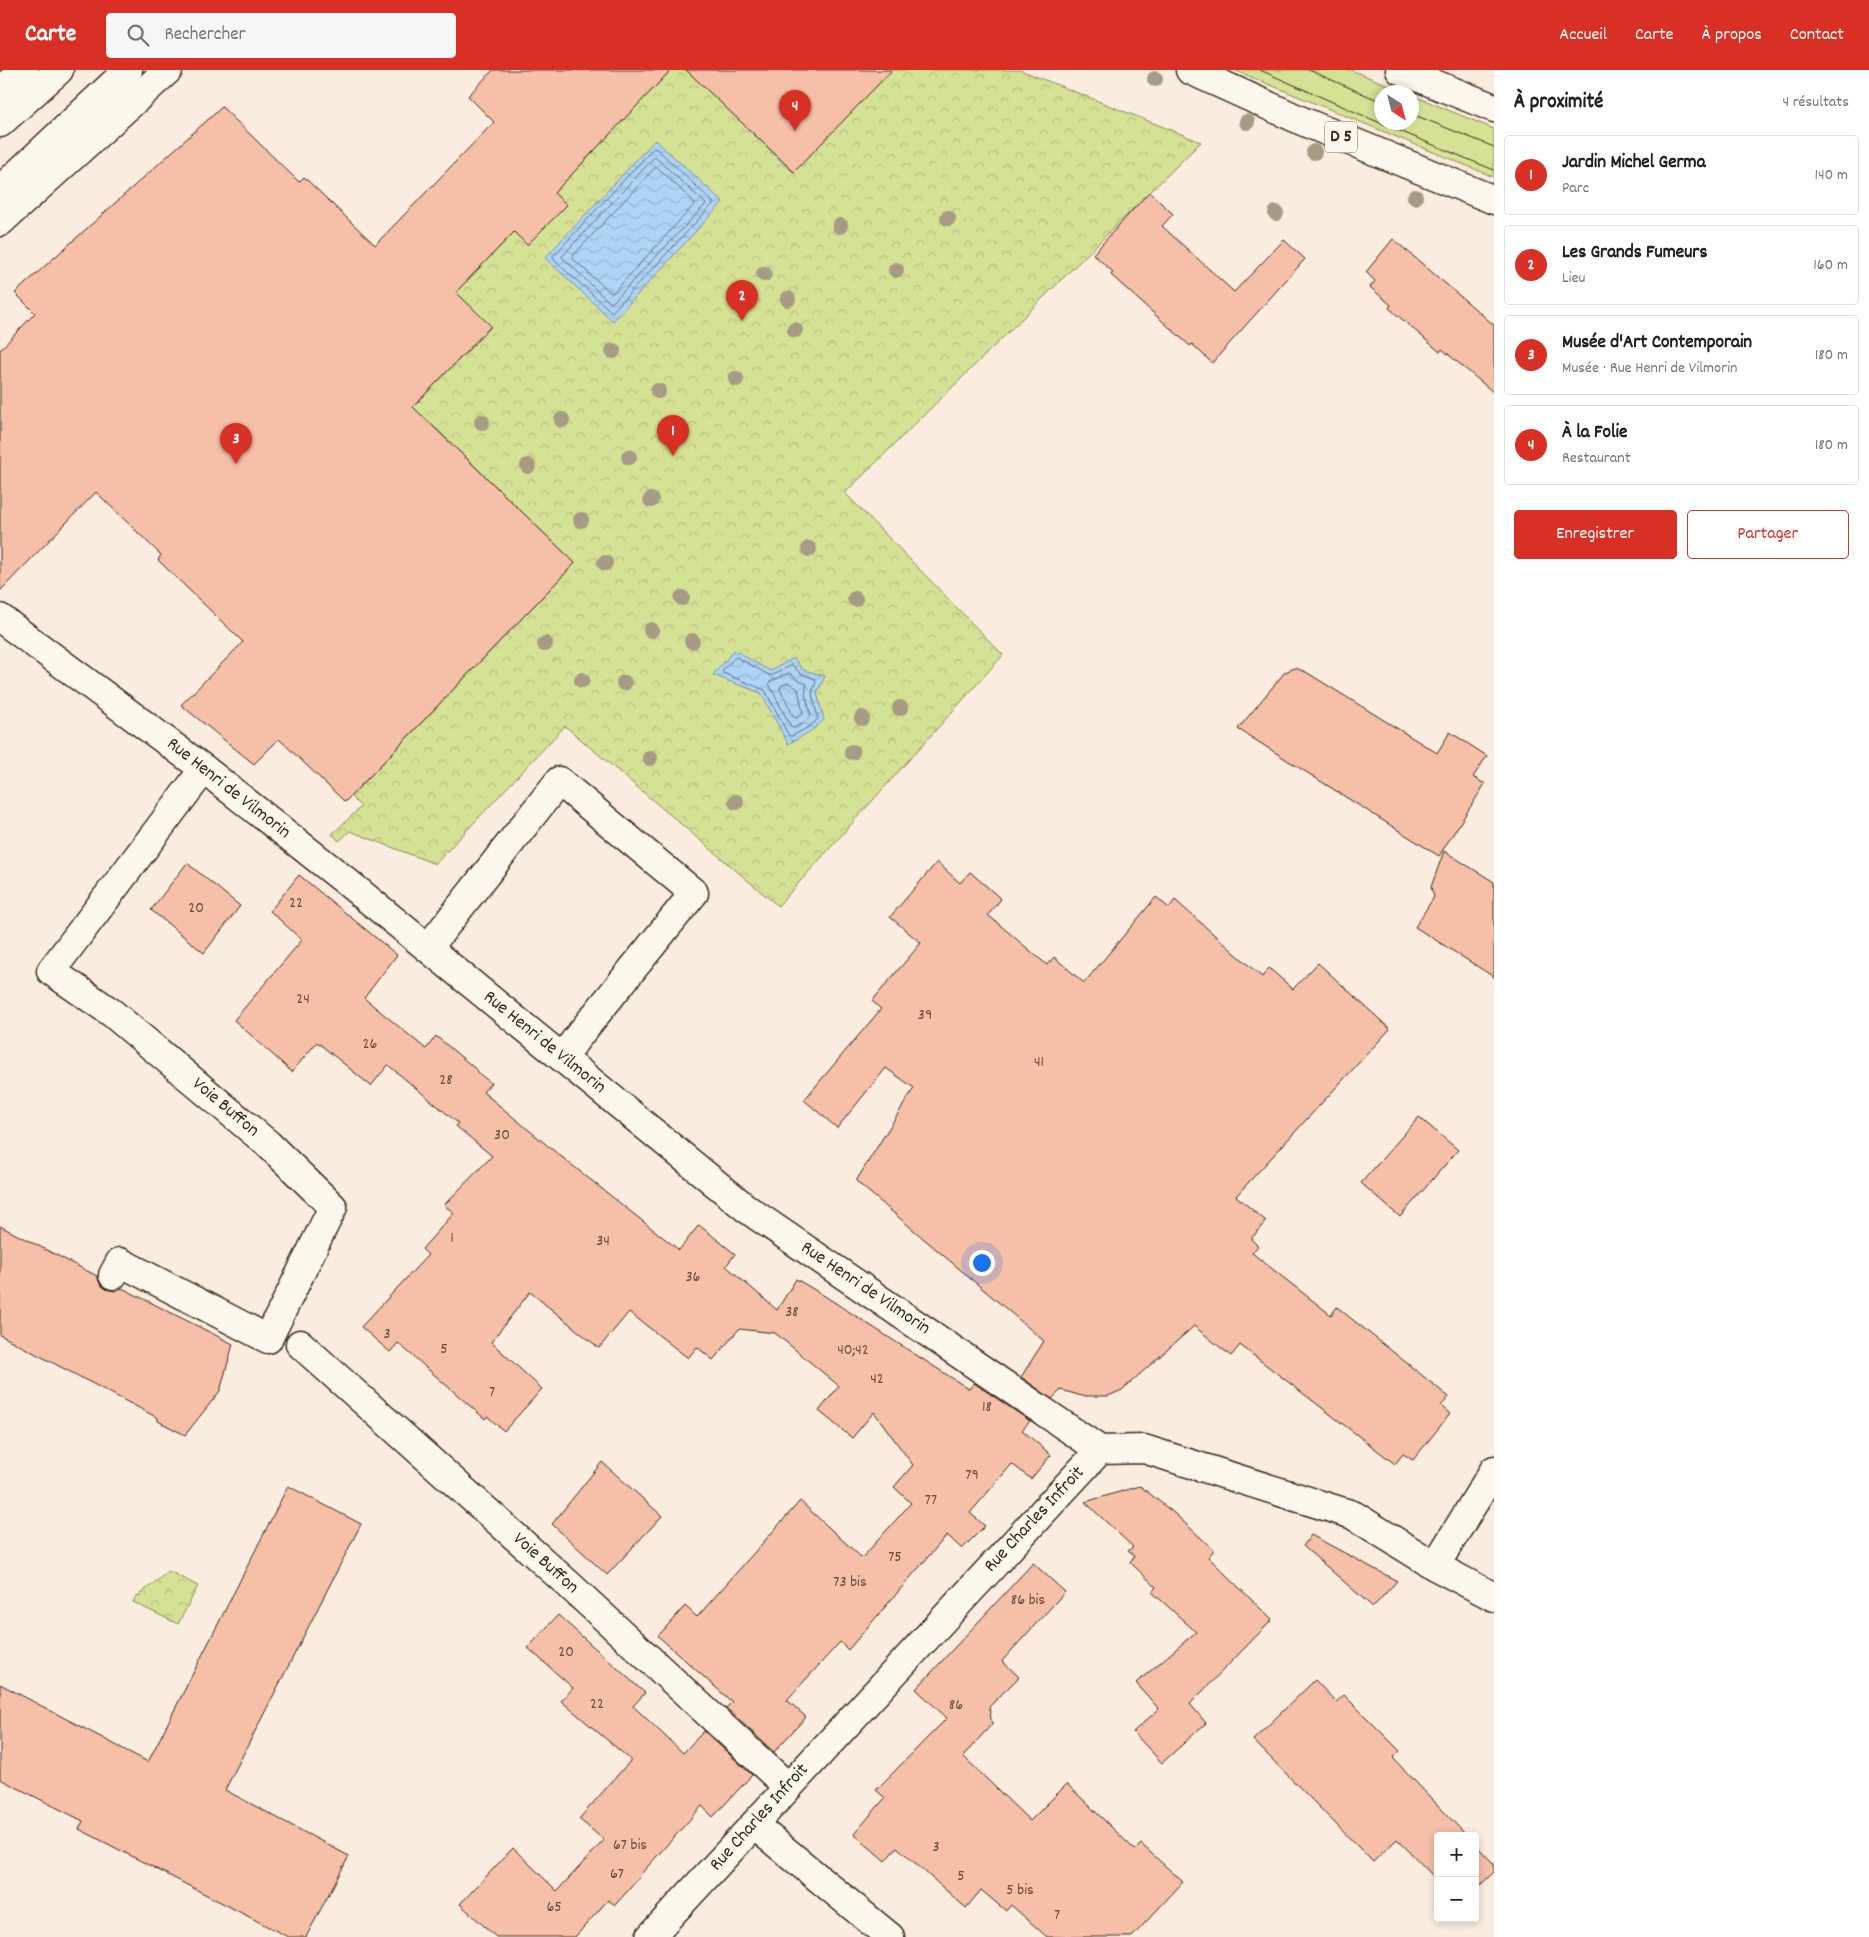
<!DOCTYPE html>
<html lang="fr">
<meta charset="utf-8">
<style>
:root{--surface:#fff;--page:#f6f6f6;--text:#222;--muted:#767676;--line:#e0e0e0;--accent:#d93025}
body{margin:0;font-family:Dekko,sans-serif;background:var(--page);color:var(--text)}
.controls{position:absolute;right:15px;bottom:15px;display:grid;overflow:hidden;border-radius:5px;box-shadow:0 2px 8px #0003}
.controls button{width:45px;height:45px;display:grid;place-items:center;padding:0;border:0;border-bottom:1px solid var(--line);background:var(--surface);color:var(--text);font:25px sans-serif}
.compass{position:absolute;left:1374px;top:15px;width:45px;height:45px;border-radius:50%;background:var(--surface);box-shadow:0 2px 8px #0003;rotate:144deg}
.you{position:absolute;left:981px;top:1192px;width:18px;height:18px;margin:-12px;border:4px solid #fff;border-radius:50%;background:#1a73e8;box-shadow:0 0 0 8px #1a73e833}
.badge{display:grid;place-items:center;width:32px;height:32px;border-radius:50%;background:var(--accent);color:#fff;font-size:16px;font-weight:700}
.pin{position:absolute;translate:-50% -41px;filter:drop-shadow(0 1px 2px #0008)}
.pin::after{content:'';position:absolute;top:26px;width:18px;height:15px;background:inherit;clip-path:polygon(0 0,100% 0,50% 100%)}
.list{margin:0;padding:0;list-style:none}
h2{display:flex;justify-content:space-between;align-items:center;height:65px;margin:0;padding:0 20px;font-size:21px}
h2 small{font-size:16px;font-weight:400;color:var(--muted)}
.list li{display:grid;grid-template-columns:32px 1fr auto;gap:15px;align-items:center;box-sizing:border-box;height:80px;margin:0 10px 10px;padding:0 10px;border:1px solid var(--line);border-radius:5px}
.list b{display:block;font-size:19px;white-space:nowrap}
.list p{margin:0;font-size:16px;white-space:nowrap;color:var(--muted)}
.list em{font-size:16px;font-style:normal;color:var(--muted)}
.actions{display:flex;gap:10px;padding:15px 20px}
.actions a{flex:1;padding:11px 0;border:1px solid var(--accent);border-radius:5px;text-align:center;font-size:18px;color:var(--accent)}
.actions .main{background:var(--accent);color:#fff}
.icon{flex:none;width:28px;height:28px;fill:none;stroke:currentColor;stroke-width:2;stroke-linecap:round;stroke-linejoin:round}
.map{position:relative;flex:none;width:1494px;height:1867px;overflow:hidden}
header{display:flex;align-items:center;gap:30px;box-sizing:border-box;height:70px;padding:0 25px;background:var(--accent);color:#fff}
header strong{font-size:24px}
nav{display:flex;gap:28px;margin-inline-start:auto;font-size:18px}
.search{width:350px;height:45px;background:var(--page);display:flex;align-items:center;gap:12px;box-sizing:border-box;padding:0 18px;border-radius:5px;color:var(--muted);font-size:19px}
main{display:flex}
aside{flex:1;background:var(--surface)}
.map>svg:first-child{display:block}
.grass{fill:#d5e194;stroke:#888659}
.park{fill:url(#park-crowns);stroke:#888659}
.water{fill:url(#water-waves);stroke:#7f90a0}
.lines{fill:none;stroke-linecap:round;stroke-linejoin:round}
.shore{stroke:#696e75;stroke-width:1}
.building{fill:#f5bfa8;stroke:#3b2a1e}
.minor-casing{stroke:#3b2a1e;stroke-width:31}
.major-casing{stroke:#3b2a1e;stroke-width:31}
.minor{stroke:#fbf7ec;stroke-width:28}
.major{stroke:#fbf7ec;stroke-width:28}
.tram{stroke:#3b2a1e;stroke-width:1}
.tree{fill:#a69b85}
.labels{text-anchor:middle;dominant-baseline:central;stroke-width:4;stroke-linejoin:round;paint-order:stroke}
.number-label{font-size:16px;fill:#6a4f40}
.shield{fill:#fbf7ec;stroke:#75685c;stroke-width:1}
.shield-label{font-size:18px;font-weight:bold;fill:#3b2a1e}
.street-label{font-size:19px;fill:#3b2a1e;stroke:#fbf7ec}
</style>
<header>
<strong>Carte</strong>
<div class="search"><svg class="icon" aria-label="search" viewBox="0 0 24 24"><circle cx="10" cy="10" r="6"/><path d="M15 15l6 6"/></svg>Rechercher</div>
<nav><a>Accueil</a><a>Carte</a><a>À propos</a><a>Contact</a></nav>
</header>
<main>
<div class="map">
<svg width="1494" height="1867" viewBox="0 0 1494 1867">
<defs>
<pattern id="park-crowns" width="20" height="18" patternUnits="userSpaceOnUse" patternTransform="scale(1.25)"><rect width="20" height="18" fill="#d5e194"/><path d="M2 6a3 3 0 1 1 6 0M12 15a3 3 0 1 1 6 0" fill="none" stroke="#b8c17f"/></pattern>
<pattern id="water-waves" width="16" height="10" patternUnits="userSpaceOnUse" patternTransform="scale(1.25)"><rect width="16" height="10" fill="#add4f7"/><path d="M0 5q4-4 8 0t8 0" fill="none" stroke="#96b6d3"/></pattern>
</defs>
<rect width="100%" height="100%" fill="#faecde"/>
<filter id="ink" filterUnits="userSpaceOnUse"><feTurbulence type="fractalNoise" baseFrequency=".02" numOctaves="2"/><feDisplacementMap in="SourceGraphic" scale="10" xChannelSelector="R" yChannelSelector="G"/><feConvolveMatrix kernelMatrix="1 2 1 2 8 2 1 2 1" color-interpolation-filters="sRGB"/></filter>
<g filter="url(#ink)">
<polygon class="grass" points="1234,0 1351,0 1405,22 1382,22 1382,52 1412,52 1412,25 1494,59 1494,107"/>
<g class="park">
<polygon points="671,0 687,0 793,102 892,0 1020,0 1201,72 845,423 1003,585 778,836 565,656 435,794 350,761 339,771 332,764 361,737 345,721 359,718 575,493 422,345 409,341 491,257 456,222 514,162 527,175 567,135 554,123"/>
<polygon points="169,1501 198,1516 178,1554 133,1532 135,1528"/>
</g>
<g class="water">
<polygon points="655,70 723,132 613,251 545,188"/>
<polygon points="734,580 770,601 794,588 803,600 825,606 817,623 824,650 811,661 788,674 761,623 713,605"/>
</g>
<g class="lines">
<g class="shore">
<polygon points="654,78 657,79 714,133 612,242 555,191 553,187"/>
<polygon points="655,87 706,134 611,234 562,187"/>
<polygon points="655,98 658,98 694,132 695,134 614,222 611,223 573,189 573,186"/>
<polygon points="736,587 769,605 773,605 792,595 801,604 815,609 816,612 812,623 818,649 809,657 792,666 789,666 765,620 723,603 723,600"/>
<polygon points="790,603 797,610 807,614 805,624 811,645 805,652 794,658 791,657 769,614 770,612"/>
<polygon points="789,613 798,619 803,643 797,648 794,647 780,619 781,616"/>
</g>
</g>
<g class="building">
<polygon points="493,0 671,0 554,123 567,135 527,175 514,162 456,222 491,256 413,337 575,493 345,732 279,669 254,694 181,635 243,572 158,490 161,485 96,422 0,521 0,280 35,243 15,223 222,37 299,112 304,107 375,175 494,52 468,26"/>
<polygon points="686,0 892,0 794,102"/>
<polygon points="1149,122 1173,144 1162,156 1234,222 1284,170 1305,189 1212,293 1192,274 1190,276 1111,205 1113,202 1093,184"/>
<polygon points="1393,169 1494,255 1494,323 1442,279 1440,282 1389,238 1391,235 1370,217 1375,211 1366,202"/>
<polygon points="1295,598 1306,602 1437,683 1450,662 1487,686 1473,707 1485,714 1439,786 1238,659 1285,602"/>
<polygon points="1444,781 1494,812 1494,907 1415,857 1434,827 1431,817"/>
<polygon points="937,792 960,813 970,802 1001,829 988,845 1047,895 1054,887 1084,913 1156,827 1169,838 1175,830 1262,907 1269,898 1293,919 1318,893 1390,959 1236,1126 1266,1151 1251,1169 1258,1176 1252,1183 1331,1245 1337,1237 1449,1327 1441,1336 1450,1344 1413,1390 1403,1384 1395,1394 1240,1275 1231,1286 1194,1256 1122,1320 1108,1326 1082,1326 1061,1320 1052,1329 1021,1307 1044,1271 856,1111 914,1018 886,998 837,1058 804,1030 881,939 872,931 921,873 890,847"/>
<polygon points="187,793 240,836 204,883 151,840"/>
<polygon points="299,805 397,885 364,928 426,979 436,966 478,1001 477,1002 491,1013 483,1022 548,1076 679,1180 699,1155 735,1184 726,1196 777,1240 796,1209 820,1223 969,1319 974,1313 1030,1351 1022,1360 1051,1385 1031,1409 1012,1394 970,1443 985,1456 962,1479 947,1465 848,1580 840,1572 787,1630 806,1647 774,1682 726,1638 732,1632 658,1566 685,1536 697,1547 800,1431 862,1488 911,1433 894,1417 913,1395 874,1342 852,1368 819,1341 839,1316 775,1263 739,1259 713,1290 697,1277 688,1288 629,1242 599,1278 530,1222 491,1272 542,1319 504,1361 487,1346 485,1349 398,1273 390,1282 361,1257 428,1185 422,1179 454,1143 444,1135 492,1086 456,1056 458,1053 388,995 371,1016 317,972 292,1002 234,950 302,870 270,841"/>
<polygon points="1419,1047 1458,1080 1400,1147 1361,1113"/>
<polygon points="0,1156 97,1206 100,1214 106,1219 114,1221 122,1218 233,1274 220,1321 185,1365 158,1351 158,1348 0,1265"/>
<polygon points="602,1392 662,1446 607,1505 552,1454"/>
<polygon points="288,1416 361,1454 225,1720 349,1786 306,1867 288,1867 79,1759 83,1751 0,1709 0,1614 148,1692"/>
<polygon points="1140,1416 1175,1444 1214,1480 1208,1487 1272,1550 1190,1634 1206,1653 1162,1693 1133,1662 1159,1639 1136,1613 1196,1562 1152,1522 1156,1517 1130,1492 1134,1486 1128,1481 1133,1477 1085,1432"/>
<polygon points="1311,1465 1397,1511 1373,1537 1303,1476"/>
<polygon points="1033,1493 1065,1522 1002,1591 1019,1607 989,1637 992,1654 963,1686 1030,1751 1067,1714 1135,1780 1141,1774 1183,1812 1132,1867 1047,1867 1011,1835 1006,1841 981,1820 966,1838 897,1777 885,1791 854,1764 885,1728 876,1720 947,1648 916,1619"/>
<polygon points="558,1545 645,1623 633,1636 683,1683 704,1661 752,1705 713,1747 702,1736 640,1805 641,1806 615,1835 608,1830 575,1867 496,1867 460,1834 513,1778 557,1821 604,1770 579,1749 631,1690 561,1631 573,1618 528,1578"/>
<polygon points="1315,1610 1336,1632 1344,1625 1400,1681 1393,1688 1467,1766 1438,1766 1438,1811 1397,1769 1373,1792 1253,1670"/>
<polygon points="1475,1774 1494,1794 1494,1802 1475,1820"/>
</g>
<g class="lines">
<g class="minor-casing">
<g id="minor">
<polyline points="0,21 24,0"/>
<polyline points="0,152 168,0"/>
<polyline points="0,548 204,699 342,808 747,1139 1100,1380"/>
<polyline points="428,878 559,711 694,823 576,969 563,988"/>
<polyline points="113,1205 120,1192 268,1269 333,1137 268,1074 112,943 51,901 204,699"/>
<polyline points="300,1274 567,1513 788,1717"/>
<polyline points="1435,1496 1494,1400"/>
<polyline points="754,1755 890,1867"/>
<polyline points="650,1867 1100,1380 1144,1379 1353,1445 1435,1496 1494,1527"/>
</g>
</g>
<g class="major-casing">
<g id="major">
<polyline points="1190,0 1302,51 1494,130"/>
<polyline points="1400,0 1494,38"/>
<polyline points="0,53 59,0"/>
<polyline points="0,120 128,0"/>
</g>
</g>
<use href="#minor" class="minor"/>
<use href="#major" class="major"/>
<g class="tram">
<polyline points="1260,0 1378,52 1494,100"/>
<polyline points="1309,0 1382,32"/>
<polyline points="1412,44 1494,77"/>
</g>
</g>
<g class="tree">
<circle cx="1155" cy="9" r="8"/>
<circle cx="1247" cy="52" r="8"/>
<circle cx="1314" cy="82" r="8"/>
<circle cx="1415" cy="127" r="8"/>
<circle cx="1276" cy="143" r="8"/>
<circle cx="948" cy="148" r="8"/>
<circle cx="840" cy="156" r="8"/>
<circle cx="896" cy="200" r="8"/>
<circle cx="764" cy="204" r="8"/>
<circle cx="788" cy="229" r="8"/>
<circle cx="795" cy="260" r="8"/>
<circle cx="613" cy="281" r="8"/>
<circle cx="736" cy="309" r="8"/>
<circle cx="658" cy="321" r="8"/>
<circle cx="562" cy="350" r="8"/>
<circle cx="482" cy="352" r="8"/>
<circle cx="629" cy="387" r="8"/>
<circle cx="528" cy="396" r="8"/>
<circle cx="651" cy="430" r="8"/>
<circle cx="581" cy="450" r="8"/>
<circle cx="809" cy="479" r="8"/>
<circle cx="605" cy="493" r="8"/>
<circle cx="682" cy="528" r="8"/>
<circle cx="855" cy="529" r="8"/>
<circle cx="651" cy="560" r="8"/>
<circle cx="692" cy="571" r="8"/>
<circle cx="545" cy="574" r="8"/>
<circle cx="582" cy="610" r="8"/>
<circle cx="624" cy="613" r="8"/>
<circle cx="900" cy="638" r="8"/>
<circle cx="862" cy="648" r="8"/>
<circle cx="852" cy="682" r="8"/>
<circle cx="650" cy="688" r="8"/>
<circle cx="736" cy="732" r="8"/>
</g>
</g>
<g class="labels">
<g class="number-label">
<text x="296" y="833">22</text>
<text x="196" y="838">20</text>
<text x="303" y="929">24</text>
<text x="925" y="945">39</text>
<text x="370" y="974">26</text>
<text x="1039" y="992">41</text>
<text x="446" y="1010">28</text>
<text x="502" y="1065">30</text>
<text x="452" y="1168">1</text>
<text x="603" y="1171">34</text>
<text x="693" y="1207">36</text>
<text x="792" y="1242">38</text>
<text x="387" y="1264">3</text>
<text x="444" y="1279">5</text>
<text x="853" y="1280">40;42</text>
<text x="877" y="1309">42</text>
<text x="492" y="1322">7</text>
<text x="987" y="1337">18</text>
<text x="972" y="1405">79</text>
<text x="931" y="1430">77</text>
<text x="895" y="1487">75</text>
<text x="850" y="1512">73 bis</text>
<text x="1028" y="1530">86 bis</text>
<text x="566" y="1582">20</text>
<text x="597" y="1634">22</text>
<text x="956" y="1635">86</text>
<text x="630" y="1775">67 bis</text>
<text x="936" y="1777">3</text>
<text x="617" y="1804">67</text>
<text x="961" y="1806">5</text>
<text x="1020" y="1820">5 bis</text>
<text x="554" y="1837">65</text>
<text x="1057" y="1845">7</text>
</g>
<rect class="shield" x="1325" y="51.5" width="32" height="31" rx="4"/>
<g class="shield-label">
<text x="1341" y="67">D 5</text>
</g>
<g class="street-label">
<text transform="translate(228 719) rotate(38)">Rue Henri de Vilmorin</text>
<text transform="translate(544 973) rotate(39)">Rue Henri de Vilmorin</text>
<text transform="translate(225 1038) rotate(40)">Voie Buffon</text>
<text transform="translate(865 1219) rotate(34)">Rue Henri de Vilmorin</text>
<text transform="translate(1035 1450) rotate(-47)">Rue Charles Infroit</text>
<text transform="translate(545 1494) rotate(42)">Voie Buffon</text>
<text transform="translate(760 1748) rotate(-48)">Rue Charles Infroit</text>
</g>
</g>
</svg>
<div class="controls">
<button>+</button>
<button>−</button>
</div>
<svg class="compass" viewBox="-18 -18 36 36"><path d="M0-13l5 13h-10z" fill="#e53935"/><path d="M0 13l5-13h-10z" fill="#767676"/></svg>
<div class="you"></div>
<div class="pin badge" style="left:673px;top:386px">1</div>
<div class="pin badge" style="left:742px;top:251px">2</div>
<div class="pin badge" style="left:236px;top:394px">3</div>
<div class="pin badge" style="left:795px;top:61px">4</div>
</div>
<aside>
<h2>À proximité<small>4 résultats</small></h2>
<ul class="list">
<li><span class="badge">1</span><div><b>Jardin Michel Germa</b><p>Parc</p></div><em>140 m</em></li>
<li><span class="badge">2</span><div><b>Les Grands Fumeurs</b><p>Lieu</p></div><em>160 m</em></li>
<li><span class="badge">3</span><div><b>Musée d'Art Contemporain</b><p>Musée · Rue Henri de Vilmorin</p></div><em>180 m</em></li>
<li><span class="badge">4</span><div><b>À la Folie</b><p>Restaurant</p></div><em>180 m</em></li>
</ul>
<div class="actions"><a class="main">Enregistrer</a><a>Partager</a></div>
</aside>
</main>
